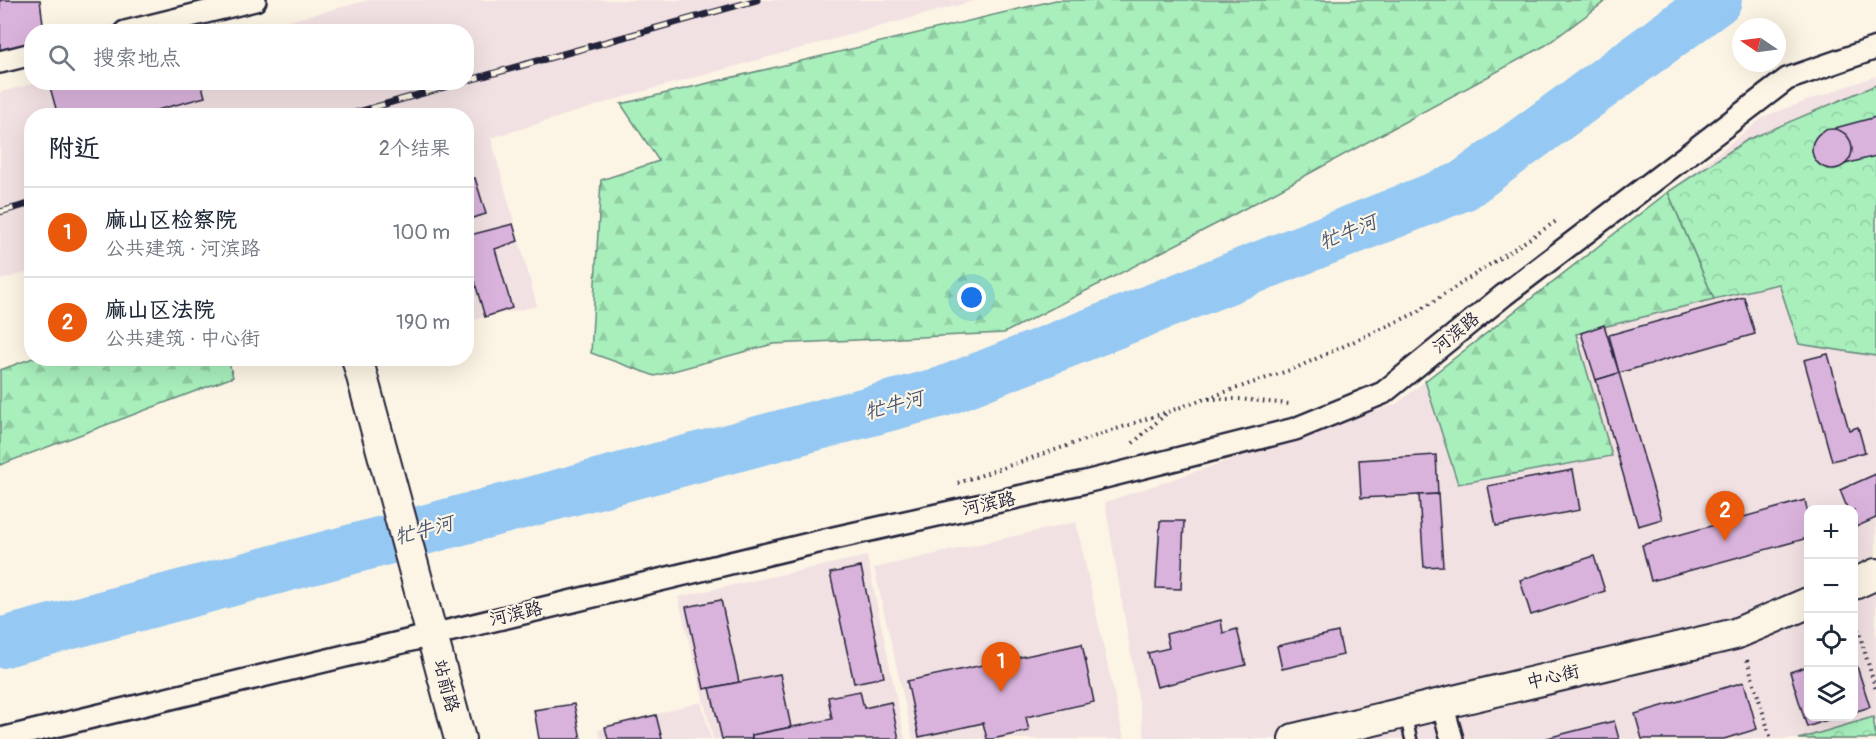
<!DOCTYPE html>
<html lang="zh">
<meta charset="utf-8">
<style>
:root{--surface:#fff;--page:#f2f2f3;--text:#1f2937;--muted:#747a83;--line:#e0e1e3;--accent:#ea580c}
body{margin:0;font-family:Pangolin,"LXGW WenKai TC",sans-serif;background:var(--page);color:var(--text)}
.controls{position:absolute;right:18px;bottom:18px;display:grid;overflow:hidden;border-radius:12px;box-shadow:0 6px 24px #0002}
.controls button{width:54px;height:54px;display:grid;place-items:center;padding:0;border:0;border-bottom:2px solid var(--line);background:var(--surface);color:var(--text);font:30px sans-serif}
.compass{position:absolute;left:1732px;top:18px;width:54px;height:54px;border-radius:50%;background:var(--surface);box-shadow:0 6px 24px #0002;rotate:283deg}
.you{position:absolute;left:972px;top:298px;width:21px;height:21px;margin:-15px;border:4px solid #fff;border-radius:50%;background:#1a73e8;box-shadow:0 0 0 9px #1a73e833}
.badge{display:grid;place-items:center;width:39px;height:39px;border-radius:50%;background:var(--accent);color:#fff;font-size:20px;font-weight:700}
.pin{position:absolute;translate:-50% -50px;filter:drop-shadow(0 2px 3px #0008)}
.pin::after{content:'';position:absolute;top:32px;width:21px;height:18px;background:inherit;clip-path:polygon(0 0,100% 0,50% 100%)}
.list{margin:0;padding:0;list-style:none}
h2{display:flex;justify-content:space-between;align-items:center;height:78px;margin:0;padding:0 24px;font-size:26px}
h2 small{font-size:20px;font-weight:400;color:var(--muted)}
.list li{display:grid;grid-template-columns:39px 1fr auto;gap:18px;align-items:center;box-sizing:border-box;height:90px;padding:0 24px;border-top:2px solid var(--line)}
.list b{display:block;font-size:22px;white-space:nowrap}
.list p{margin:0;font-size:20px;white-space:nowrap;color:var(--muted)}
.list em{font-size:20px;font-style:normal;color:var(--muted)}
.icon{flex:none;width:33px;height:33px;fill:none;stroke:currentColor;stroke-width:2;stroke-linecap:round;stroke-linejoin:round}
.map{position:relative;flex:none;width:1876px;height:739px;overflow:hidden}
.search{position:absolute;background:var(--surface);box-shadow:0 6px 24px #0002;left:24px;top:24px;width:450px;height:66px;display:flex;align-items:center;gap:15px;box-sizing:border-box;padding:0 21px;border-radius:24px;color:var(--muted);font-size:22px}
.panel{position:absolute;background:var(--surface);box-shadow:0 6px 24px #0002;left:24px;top:108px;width:450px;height:258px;border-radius:24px}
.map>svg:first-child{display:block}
.built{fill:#f2e1e2;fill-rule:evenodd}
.forest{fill:url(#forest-firs);stroke:#65887c;stroke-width:1.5}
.park{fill:url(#park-crowns);stroke:#65887c;stroke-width:1.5}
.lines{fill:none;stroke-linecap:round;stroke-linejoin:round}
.river{stroke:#95c8f2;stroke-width:50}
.building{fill:#dab3dc;stroke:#22223b;stroke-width:1.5}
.lane-casing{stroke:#22223b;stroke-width:15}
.street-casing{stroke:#22223b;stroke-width:26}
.secondary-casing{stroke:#22223b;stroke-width:34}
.path{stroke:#22223b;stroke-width:4;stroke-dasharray:1.5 4.5;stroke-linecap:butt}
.lane{stroke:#fcf5e5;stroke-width:10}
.street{stroke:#fcf5e5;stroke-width:21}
.secondary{stroke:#fcf5e5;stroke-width:30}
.rail-casing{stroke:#22223b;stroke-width:7}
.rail{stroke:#fcf5e5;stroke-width:4.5;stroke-dasharray:14;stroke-linecap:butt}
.labels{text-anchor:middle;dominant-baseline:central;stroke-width:4.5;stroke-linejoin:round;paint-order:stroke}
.street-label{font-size:18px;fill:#22223b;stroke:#fcf5e5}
.water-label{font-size:20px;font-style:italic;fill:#445472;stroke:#fcf5e5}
</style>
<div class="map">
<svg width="1876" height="739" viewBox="0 0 1876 739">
<defs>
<pattern id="forest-firs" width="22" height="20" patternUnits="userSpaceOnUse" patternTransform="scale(1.5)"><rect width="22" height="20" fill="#a8efbc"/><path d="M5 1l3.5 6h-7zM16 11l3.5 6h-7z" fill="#90cda2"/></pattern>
<pattern id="park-crowns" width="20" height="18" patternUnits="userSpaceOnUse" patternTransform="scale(1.5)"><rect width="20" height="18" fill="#a8efbc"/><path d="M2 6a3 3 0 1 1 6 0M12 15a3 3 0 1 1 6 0" fill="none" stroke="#90cda2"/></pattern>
</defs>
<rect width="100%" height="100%" fill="#fcf5e5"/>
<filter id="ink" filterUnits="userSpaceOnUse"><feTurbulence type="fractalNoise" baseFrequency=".0167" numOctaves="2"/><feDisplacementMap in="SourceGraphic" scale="12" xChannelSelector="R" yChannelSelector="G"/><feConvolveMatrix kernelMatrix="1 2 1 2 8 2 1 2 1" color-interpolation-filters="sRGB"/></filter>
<g filter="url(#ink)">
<g class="built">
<polygon points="369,0 977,0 634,94 491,138 537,306 467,321 466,116 32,116 31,271 0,280 0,92 41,82 466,82 466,32 250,31"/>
<path d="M1876,76V739H1145L1105,502L1396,404L1765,116ZM1808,510H1854V716H1808Z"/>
<polygon points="1076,522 1124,739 913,739 874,568"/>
<polygon points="867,556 905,739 713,739 678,597"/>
<polygon points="701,702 711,739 601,739 598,730"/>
</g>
<g class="forest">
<polygon points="1056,0 1607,0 1546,45 1218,223 1004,333 773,344 655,376 591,353 601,180 659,161 621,104"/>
<polygon points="1668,192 1714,299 1576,334 1612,456 1458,484 1425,381"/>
<polygon points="33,358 228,359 233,377 0,465 0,370"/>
</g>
<g class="park">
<polygon points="1876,85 1876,356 1799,344 1779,284 1714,299 1668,192 1747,140"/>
<polygon points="1873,717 1876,739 1799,739"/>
</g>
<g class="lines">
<polyline class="river" points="0,643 942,392 1463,186 1717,0"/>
</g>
<g class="building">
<polygon points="0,0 40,0 44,32 32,32 32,46 0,51"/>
<polygon points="67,82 201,82 205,97 135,116 58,116 50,87"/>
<polygon points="1876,117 1876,156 1845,164 1835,128"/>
<circle cx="1832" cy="149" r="20"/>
<polygon points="475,178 486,214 466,220 466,181"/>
<polygon points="513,224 518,241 495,249 512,308 485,317 466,253 466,236"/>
<polygon points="1744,297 1755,334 1619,373 1609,335"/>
<polygon points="1604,325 1619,373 1596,380 1581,333"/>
<polygon points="1828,354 1849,430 1858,427 1865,452 1832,461 1804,360"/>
<polygon points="1619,373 1662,519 1638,526 1596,380"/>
<polygon points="1436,455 1438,494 1361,498 1359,460"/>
<polygon points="1573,470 1580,510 1496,526 1488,486"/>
<polygon points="1876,474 1876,518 1856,527 1854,510 1848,510 1840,490"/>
<polygon points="1438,494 1443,566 1424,567 1419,495"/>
<polygon points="1805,500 1808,514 1808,538 1651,581 1642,545"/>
<polygon points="1160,521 1184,521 1181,589 1156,588"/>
<polygon points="1594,556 1605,591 1531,615 1520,580"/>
<polygon points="861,567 884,677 854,683 830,573"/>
<polygon points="721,600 739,682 704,689 686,607"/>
<polygon points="1221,620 1223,633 1237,629 1246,665 1157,687 1148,653 1169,648 1166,634"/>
<polygon points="1338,632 1343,655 1282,669 1277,646"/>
<polygon points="1082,644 1094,702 1026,717 1029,731 992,739 987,739 983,723 919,737 907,681"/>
<polygon points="1854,657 1870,707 1854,712"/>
<polygon points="1808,666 1808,716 1839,716 1807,727 1790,672"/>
<polygon points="780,674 791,727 752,735 752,739 722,739 710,688"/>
<polygon points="1744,682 1757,729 1724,739 1642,739 1635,714"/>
<polygon points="860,691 864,708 891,702 899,739 752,739 752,735 832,719 828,697"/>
<polygon points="574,704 581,739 539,739 534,710"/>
<polygon points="656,715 662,739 608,739 605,727"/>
<polygon points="1614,721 1619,739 1543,739"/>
</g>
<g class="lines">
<g class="lane-casing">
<polyline id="lane" points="1405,713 1411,739"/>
</g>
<g class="street-casing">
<g id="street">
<polyline points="125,32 255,0"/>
<polyline points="0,62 32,54"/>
<polyline points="1442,704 1452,739"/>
<polyline points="1,739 834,538 1085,482 1295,429 1383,393 1504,295 1787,79 1876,48"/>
</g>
</g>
<g class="secondary-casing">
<g id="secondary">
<polyline points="357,358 460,739"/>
<polyline points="1854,584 1876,574"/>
<polyline points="1294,739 1735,634 1808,603"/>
</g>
</g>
<g class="path">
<polyline points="1209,399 1238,399 1289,404"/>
<polyline points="1133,443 1166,414"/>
<polyline points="958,483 1296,368 1416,313 1558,220"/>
<polyline points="1858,629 1876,690"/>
<polyline points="1747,660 1771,739"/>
</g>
<use href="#lane" class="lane"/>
<use href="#street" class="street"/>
<use href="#secondary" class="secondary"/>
<g class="rail-casing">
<g id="rail">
<polyline points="466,81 757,0"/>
<polyline points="344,116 462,82"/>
<polyline points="0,212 32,203"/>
</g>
</g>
<use href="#rail" class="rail"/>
</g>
</g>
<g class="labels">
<g class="street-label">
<text transform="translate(1456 333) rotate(-39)">河滨路</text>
<text transform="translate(989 504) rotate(-12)">河滨路</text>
<text transform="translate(516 614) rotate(-13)">河滨路</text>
<text transform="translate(1553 677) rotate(-13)">中心街</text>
<text transform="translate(446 686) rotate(75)">站前路</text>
</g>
<g class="water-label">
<text transform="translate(1348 232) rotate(-22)">牤牛河</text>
<text transform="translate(894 405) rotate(-15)">牤牛河</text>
<text transform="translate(424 530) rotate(-15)">牤牛河</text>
</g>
</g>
</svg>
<div class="controls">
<button>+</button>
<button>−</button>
<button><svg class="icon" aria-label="locate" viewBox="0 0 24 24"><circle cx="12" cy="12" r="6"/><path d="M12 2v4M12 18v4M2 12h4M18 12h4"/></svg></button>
<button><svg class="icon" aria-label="layers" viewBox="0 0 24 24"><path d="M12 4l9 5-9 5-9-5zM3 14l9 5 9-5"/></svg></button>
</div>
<svg class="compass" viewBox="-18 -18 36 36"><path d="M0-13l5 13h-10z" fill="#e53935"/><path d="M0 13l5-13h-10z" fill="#747a83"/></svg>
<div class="you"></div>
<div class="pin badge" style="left:1001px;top:692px">1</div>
<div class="pin badge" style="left:1725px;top:541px">2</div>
<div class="search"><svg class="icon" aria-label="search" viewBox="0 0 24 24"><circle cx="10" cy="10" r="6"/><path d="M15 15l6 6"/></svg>搜索地点</div>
<section class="panel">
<h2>附近<small>2个结果</small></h2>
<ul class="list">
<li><span class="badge">1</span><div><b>麻山区检察院</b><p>公共建筑 · 河滨路</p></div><em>100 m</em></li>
<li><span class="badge">2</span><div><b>麻山区法院</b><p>公共建筑 · 中心街</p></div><em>190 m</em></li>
</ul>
</section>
</div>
